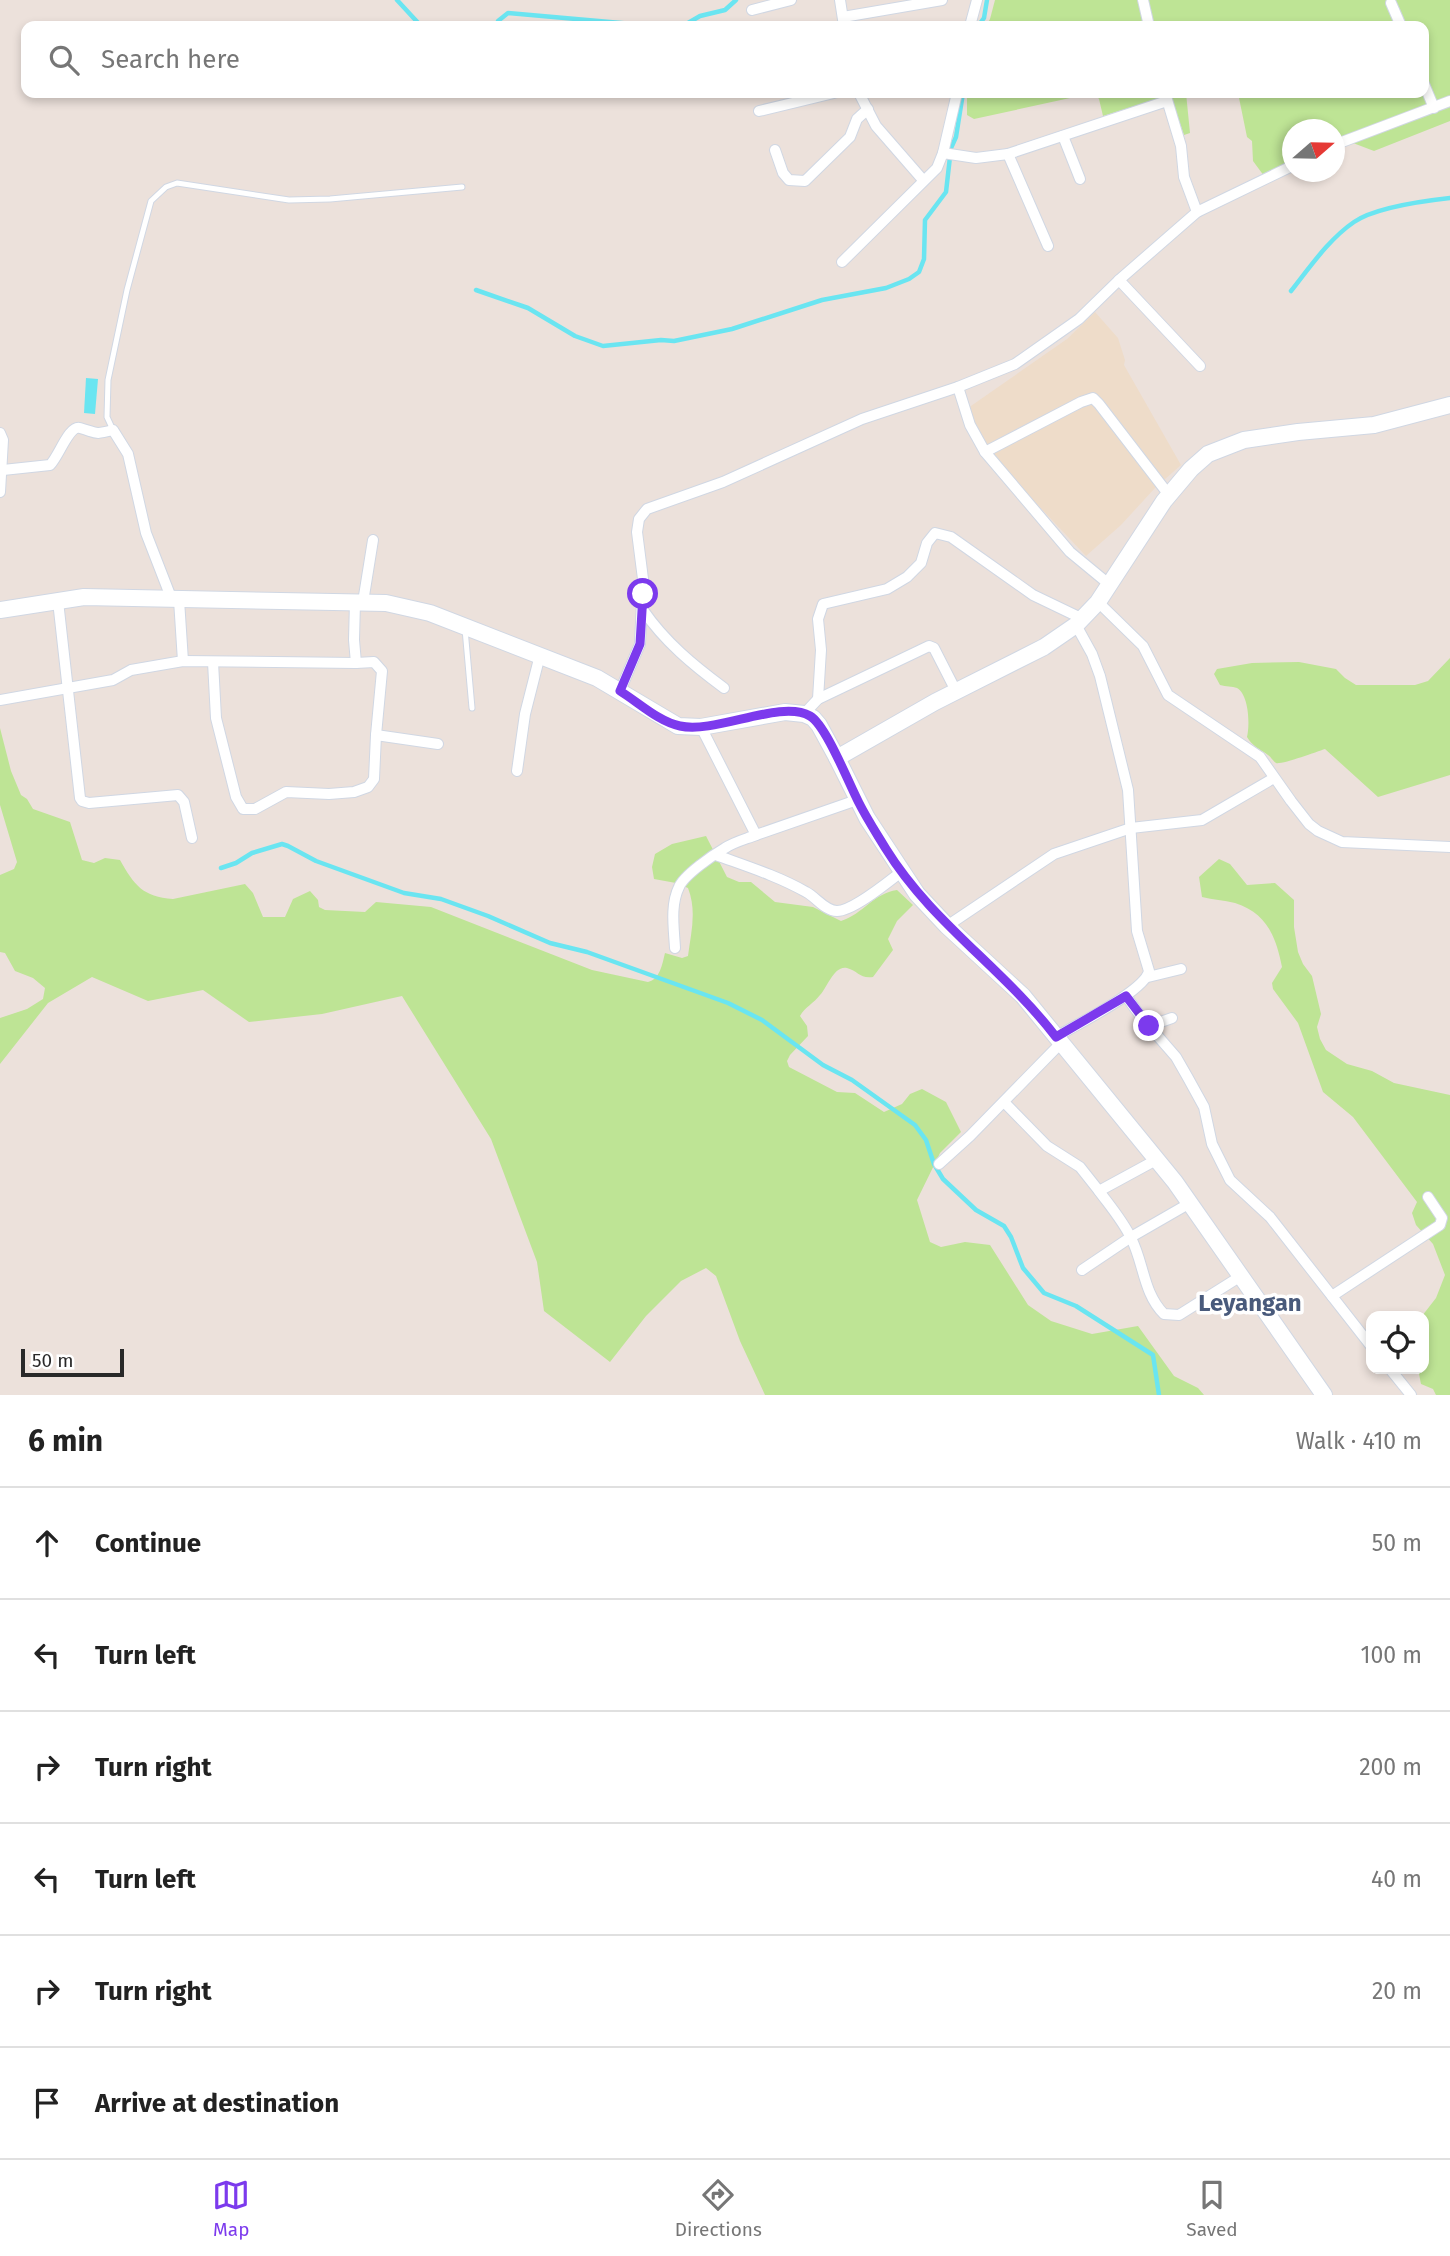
<!DOCTYPE html>
<html lang="en">
<head>
<meta charset="utf-8">
<style>
	body { margin:0; font-family:"Fira Sans",sans-serif; background:#f6f6f6; color:#222 }
	.controls { position:absolute; right:21px; bottom:21px; display:grid; overflow:hidden; border-radius:14px; box-shadow:0 4px 10px #0003 }
	.controls button { width:63px; height:63px; display:grid; place-items:center; padding:0; border:0; border-bottom:2px solid #e0e0e0; background:#fff; color:#222; font:35px sans-serif }
	.compass { position:absolute; left:1282px; top:119px; width:63px; height:63px; border-radius:50%; background:#fff; box-shadow:0 4px 10px #0003; rotate:70deg }
	.scale { position:absolute; left:21px; bottom:18px; width:103px; box-sizing:border-box; padding-left:7px; border:4px solid #292929; border-top:0; font-size:19px; line-height:24px; white-space:nowrap; color:#292929; -webkit-text-stroke:5px #fff; paint-order:stroke }
	.stop { position:absolute; width:21px; height:21px; margin:-16px; border:5px solid #7c3aed; border-radius:50%; background:#fff }
	.stop.end { background:#7c3aed; border-color:#fff; box-shadow:0 2px 7px #0008 }
	.list { margin:0; padding:0; list-style:none }
	h2 { display:flex; justify-content:space-between; align-items:center; height:91px; margin:0; padding:0 28px; font-size:30px }
	h2 small { font-size:23px; font-weight:400; color:#767676 }
	.list li { display:grid; grid-template-columns:46px 1fr auto; gap:21px; align-items:center; box-sizing:border-box; height:112px; padding:0 28px; border-top:2px solid #e0e0e0 }
	.list b { display:block; font-size:26px; white-space:nowrap }
	.list em { font-size:23px; font-style:normal; color:#767676 }
	.icon { flex:none; width:38px; height:38px; fill:none; stroke:currentColor; stroke-width:2; stroke-linecap:round; stroke-linejoin:round }
	.map { position:relative; flex:none; width:1450px; height:1395px; overflow:hidden }
	.search { position:absolute; background:#fff; box-shadow:0 4px 10px #0003; left:21px; right:21px; top:21px; height:77px; display:flex; align-items:center; gap:18px; box-sizing:border-box; padding:0 24px; border-radius:14px; color:#767676; font-size:26px }
	.sheet { height:763px; background:#fff }
	nav { display:flex; justify-content:space-around; align-items:center; box-sizing:border-box; height:98px; border-top:2px solid #e0e0e0; background:#fff; font-size:19px; color:#767676 }
	nav a { display:grid; justify-items:center; gap:4px }
	nav .on { color:#7c3aed }
	.map>svg:first-child { display:block }
</style>
</head>
<body>
<div class="map">
<svg width="1450" height="1395" viewBox="0 0 1450 1395">
	<rect width="100%" height="100%" fill="#ece1db"/>
	<!-- education -->
	<polygon fill="#eedcc9" points="1095,312 1118,338 1125,360 1124,365 1181,465 1155,488 1121,525 1086,556 1017,483 973,427 968,408 1067,339"/>
	<!-- green -->
	<g fill="#bee495">
		<polygon points="995,0 1450,0 1450,121 1374,151 1353,143 1335,151 1334,130 1292,130 1292,170 1267,180 1253,161 1252,141 1247,137 1238,93 1424,93 1424,26 986,26 990,19"/>
		<polygon points="967,93 1093,93 974,119 967,115"/>
		<polygon points="1094,93 1186,93 1190,133 1184,135 1177,115 1161,98 1103,116 1099,99"/>
		<path d="M1450,658v117l-72,22 -53,-48c-9,3 -44,16 -49,14 -3,-2 -5,-6 -8,-8 -8,-6 -16,-9 -21,-18 3,-12 2,-42 -10,-49 -5,-2 -11,-1 -17,-3l-6,-11 3,-5 35,-6 47,-1 37,7 9,9 11,7h59l13,-4z"/>
		<path d="M0,728l11,43 10,24 6,4 6,10 37,13 12,38 12,3 11,-5 15,2c14,25 23,37 53,39l72,-15 8,9 10,24h22l8,-18 17,-8 8,9 1,7 6,3 40,2 11,-10 55,5 161,63 56,12c12,-3 14,-17 17,-29l17,5 6,-2c3,-23 9,-45 0,-68l-12,-5 -22,-4 -2,-12 3,-13 17,-10 34,-8 21,41 12,5h12l24,20 38,5 28,14c22,-7 33,-28 56,-31l16,15 -16,16 -9,18 5,11 -20,27c-13,2 -15,-6 -26,-9 -13,-3 -20,20 -27,27 -6,8 -15,12 -20,21l7,10 1,10 -18,19 -3,6 2,6 48,25 18,1 29,19 18,-8 8,-10 12,-5 24,13 15,30 -21,21 -23,47 13,42 11,5 24,-5 25,3 38,60 23,16 41,13 46,-8 36,50 24,12 6,7h-439l-25,-54 -24,-65 -10,-8 -25,13 -35,35 -36,46 -66,-51 -7,-49 -46,-123 -89,-143 -80,18 -73,8 -46,-32 -55,11 -56,-24 -44,26 -48,61v-46l27,-9 16,-10 2,-11 -12,-10 -18,-7 -10,-18 -5,-1v-77l14,-6 3,-7 -17,-57z"/>
		<path d="M1219,859l11,5 17,21 28,-2 19,17v27l4,25 5,12 9,12 9,38 -4,13 3,12 6,11 21,14 25,7 22,12 56,12v300h-14l-3,-6 -12,-5 -3,-15h6l-2,-53 14,-18 9,-23 -12,-31 -17,-19 -4,-12 5,-11 -64,-85 -30,-25 -25,-69 -25,-34 -1,-6 10,-16c-6,-30 -15,-54 -47,-64 -11,-3 -22,-3 -33,-6l-3,-20z"/>
	</g>
	<!-- water -->
	<polygon fill="#6ae5f1" points="86,378 98,379 95,414 84,413"/>
	<g fill="none" stroke-linecap="round" stroke-linejoin="round">
		<!-- stream -->
		<g stroke="#6ae5f1" stroke-width="4.5">
			<polyline points="397,0 421,26"/>
			<polyline points="496,26 498,21 508,13 655,26"/>
			<polyline points="667,26 688,23 700,16 725,10 736,0"/>
			<polyline points="978,26 984,18 987,0"/>
			<polyline points="476,290 528,308 575,336 603,346 661,340 674,341 732,329 822,300 886,288 909,279 919,272 924,259 925,220 946,192 951,148 956,137 963,93"/>
			<path d="M1291,291c19,-24 38,-52 63,-69 22,-15 69,-21 96,-24"/>
			<polyline points="221,868 236,863 252,853 282,844 288,846 316,861 404,893 441,899 488,916 550,943 587,952 728,1003 762,1020 823,1065 852,1080 915,1125 926,1140 934,1164 943,1179 976,1210 1004,1226 1011,1237 1023,1268 1044,1293 1076,1306 1153,1355 1159,1395"/>
		</g>
		<!-- lane casing -->
		<g stroke="#d0d7e3" stroke-width="7">
			<g id="lane">
				<polyline points="113,430 107,417 108,380 127,290 151,201 166,187 177,183 289,200 330,199 462,187"/>
				<polyline points="465,629 472,708"/>
			</g>
		</g>
		<!-- street casing -->
		<g stroke="#d0d7e3" stroke-width="12">
			<g id="street">
				<polyline points="840,0 844,26"/>
				<polyline points="1143,0 1149,26"/>
				<polyline points="1391,3 1401,26"/>
				<polyline points="752,10 791,0"/>
				<polyline points="843,17 942,0"/>
				<polyline points="970,26 977,0"/>
				<polyline points="1424,84 1434,108"/>
				<polyline points="859,93 876,126 923,180"/>
				<polyline points="1165,93 1181,146 1184,177 1197,212"/>
				<polyline points="759,111 834,93"/>
				<polyline points="1063,136 1080,179"/>
				<polyline points="1334,145 1450,101"/>
				<polyline points="775,150 783,173 789,180 805,181 850,137 857,119 868,109"/>
				<polyline points="943,153 957,93"/>
				<polyline points="1008,154 1167,101"/>
				<polyline points="842,262 937,168 943,153 976,158 1008,154 1048,246"/>
				<polyline points="1119,280 1197,212 1292,166"/>
				<polyline points="958,387 970,425 985,452 1070,552 1110,585"/>
				<polyline points="0,433 3,440 0,492"/>
				<polyline points="985,452 1081,402 1093,398 1099,404 1169,495"/>
				<path d="M3,470l47,-5c9,-9 19,-40 30,-37 18,5 13,7 33,2l15,24 18,79 26,67"/>
				<polyline points="179,600 183,661"/>
				<polyline points="58,601 80,798 82,801 89,803 178,795 184,802 192,838"/>
				<polyline points="355,602 354,640 356,663 374,662 382,671 376,735 438,744"/>
				<polyline points="363,602 373,540"/>
				<polyline points="1098,602 1143,646 1168,695 1260,757 1291,801 1309,824 1318,831 1342,842 1450,847"/>
				<path d="M643,610c22,32 50,55 81,78"/>
				<polyline points="213,662 216,718 236,797 243,809 255,809 286,792 329,794 354,792 368,787 374,779 376,735"/>
				<polyline points="620,691 640,644 643,579 637,532 639,519 647,509 723,482 862,419 958,387 1015,364 1079,319 1119,280 1200,366"/>
				<polyline points="818,699 821,650 818,619 823,604 887,589 907,577 921,563 927,543 935,533 951,537 1033,595 1083,619"/>
				<polyline points="0,700 113,680 131,670 183,661 356,663"/>
				<polyline points="804,714 818,699 929,646 934,648 956,691"/>
				<polyline points="701,727 756,835 857,800"/>
				<polyline points="517,771 525,714 540,655"/>
				<path d="M716,855c30,11 62,21 90,37 10,5 19,19 31,19 16,0 51,-29 64,-39"/>
				<polyline points="947,926 1054,854 1131,828 1202,820 1274,778"/>
				<path d="M675,948c-1,-19 -5,-43 4,-61 5,-12 34,-32 46,-39 9,-6 21,-9 31,-13"/>
				<polyline points="1148,977 1181,969"/>
				<polyline points="1126,996 1142,1018 1176,1057 1188,1078 1204,1107 1212,1144 1230,1180 1270,1217 1371,1346"/>
				<polyline points="1149,1026 1172,1018"/>
				<path d="M1056,1037c19,-12 89,-46 93,-66l-12,-40 -9,-141 -28,-114 -8,-22 -16,-29"/>
				<polyline points="1004,1102 1047,1146 1080,1167 1099,1191 1156,1160"/>
				<polyline points="939,1164 970,1136 1061,1043"/>
				<path d="M1099,1191c11,15 24,30 32,47 13,25 12,55 33,76l15,1 62,-39"/>
				<polyline points="1082,1270 1131,1237 1190,1203"/>
				<polyline points="1332,1296 1440,1225 1442,1218 1428,1197"/>
				<polyline points="1390,1369 1411,1395"/>
			</g>
		</g>
		<!-- secondary casing -->
		<g stroke="#d0d7e3" stroke-width="18">
			<g id="secondary">
				<polyline points="0,610 84,597 386,603 430,613 597,678 678,726 701,727 785,712 804,714 813,718 819,725 837,758 935,702 1044,647 1076,625 1098,602 1164,501 1191,469 1208,454 1244,440 1298,432 1374,425 1450,405"/>
				<polyline points="837,758 867,818 917,894 947,926 1023,996 1175,1182 1324,1395"/>
			</g>
		</g>
		<!-- lane -->
		<use href="#lane" stroke="#fff" stroke-width="5"/>
		<!-- street -->
		<use href="#street" stroke="#fff" stroke-width="10"/>
		<!-- secondary -->
		<use href="#secondary" stroke="#fff" stroke-width="16"/>
	</g>
	<g fill="none" stroke-linecap="round" stroke-linejoin="round">
		<!-- route -->
		<path stroke="#7c3aed" stroke-width="9" d="M643,594l-3,50 -20,47c18,11 39,31 60,35 36,8 101,-27 130,-10 16,9 39,68 49,87 8,16 18,31 27,46 45,73 118,120 170,188l70,-41 23,30"/>
	</g>
	<g text-anchor="middle" dominant-baseline="central" stroke-width="7" stroke-linejoin="round" paint-order="stroke">
		<!-- quarter labels -->
		<g font-size="24" font-weight="bold" fill="#495a7b" stroke="#fff">
			<text x="1250" y="1303">Leyangan</text>
		</g>
	</g>
</svg>
<div class="controls">
<button><svg class="icon" aria-label="locate" viewBox="0 0 24 24"><circle cx="12" cy="12" r="6"/><path d="M12 2v4M12 18v4M2 12h4M18 12h4"/></svg></button>
</div>
<svg class="compass" viewBox="-18 -18 36 36"><path d="M0-13l5 13h-10z" fill="#e53935"/><path d="M0 13l5-13h-10z" fill="#767676"/></svg>
<div class="scale">50 m</div>
<div class="stop" style="left:643px;top:594px"></div>
<div class="stop end" style="left:1149px;top:1026px"></div>
<div class="search"><svg class="icon" aria-label="search" viewBox="0 0 24 24"><circle cx="10" cy="10" r="6"/><path d="M15 15l6 6"/></svg>Search here</div>
</div>
<section class="sheet">
<h2>6 min<small>Walk · 410 m</small></h2>
<ul class="list">
<li><svg class="icon" aria-label="ahead" viewBox="0 0 24 24"><path d="M12 20V5M6 11l6-6 6 6"/></svg><div><b>Continue</b></div><em>50 m</em></li>
<li><svg class="icon" aria-label="left" viewBox="0 0 24 24"><path d="M17 20v-9H6M10 6l-5 5 5 5"/></svg><div><b>Turn left</b></div><em>100 m</em></li>
<li><svg class="icon" aria-label="right" viewBox="0 0 24 24"><path d="M7 20v-9h11M14 6l5 5-5 5"/></svg><div><b>Turn right</b></div><em>200 m</em></li>
<li><svg class="icon" aria-label="left" viewBox="0 0 24 24"><path d="M17 20v-9H6M10 6l-5 5 5 5"/></svg><div><b>Turn left</b></div><em>40 m</em></li>
<li><svg class="icon" aria-label="right" viewBox="0 0 24 24"><path d="M7 20v-9h11M14 6l5 5-5 5"/></svg><div><b>Turn right</b></div><em>20 m</em></li>
<li><svg class="icon" aria-label="arrive" viewBox="0 0 24 24"><path d="M6 21V4h12l-3 4 3 4H6"/></svg><div><b>Arrive at destination</b></div></li>
</ul>
</section>
<nav>
<a class="on"><svg class="icon" aria-label="map" viewBox="0 0 24 24"><path d="M3 6l6-2 6 2 6-2v14l-6 2-6-2-6 2zM9 4v14M15 6v14"/></svg>Map</a>
<a><svg class="icon" aria-label="directions" viewBox="0 0 24 24"><path d="M12 3l9 9-9 9-9-9zM9 14v-3h6M13 9l2 2-2 2"/></svg>Directions</a>
<a><svg class="icon" aria-label="saved" viewBox="0 0 24 24"><path d="M7 4h10v16l-5-4-5 4z"/></svg>Saved</a>
</nav>
</body>
</html>
